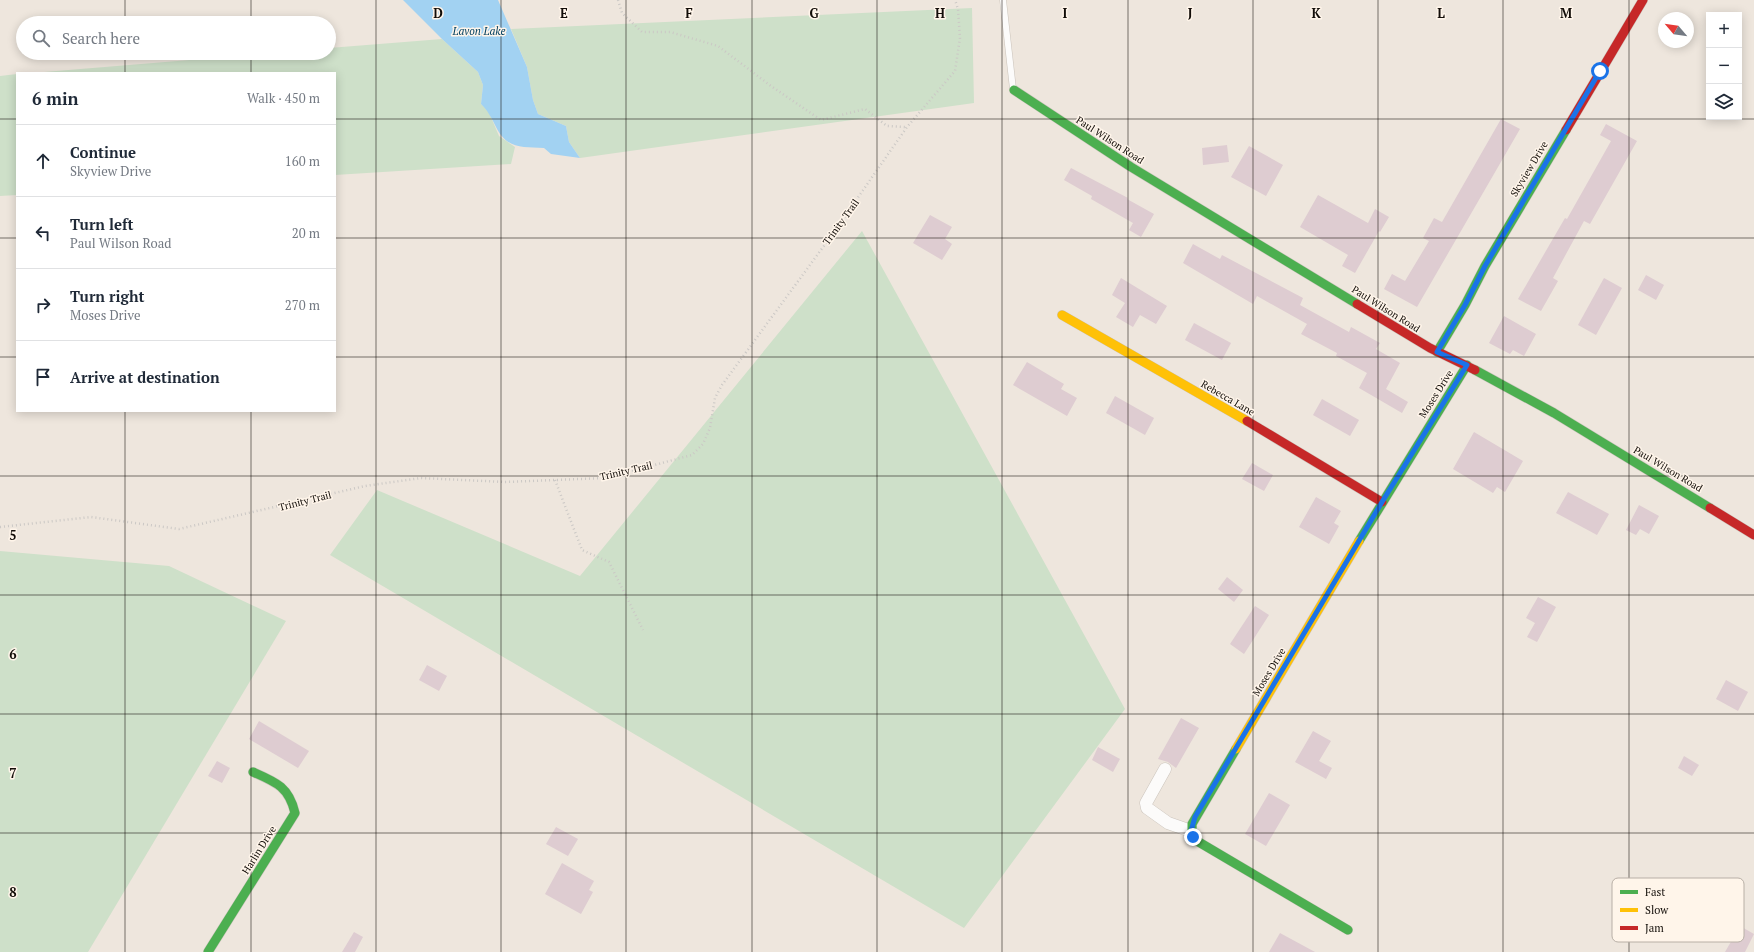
<!DOCTYPE html>
<html lang="en">
<head>
<meta charset="utf-8">
<style>
	body { margin:0; font-family:"PT Serif",serif; background:#f2f2f3; color:#1f2937 }
	.controls { position:absolute; right:12px; top:12px; display:grid; overflow:hidden; border-radius:0px; box-shadow:0 2px 10px #0003 }
	.controls button { width:36px; height:36px; display:grid; place-items:center; padding:0; border:0; border-bottom:1px solid #e0e1e3; background:#fff; color:#1f2937; font:20px sans-serif }
	.compass { position:absolute; left:1658px; top:12px; width:36px; height:36px; border-radius:50%; background:#fff; box-shadow:0 2px 10px #0003; rotate:299deg }
	.stop { position:absolute; width:12px; height:12px; margin:-9px; border:3px solid #1a73e8; border-radius:50%; background:#fff }
	.stop.end { background:#1a73e8; border-color:#fff; box-shadow:0 1px 4px #0008 }
	.list { margin:0; padding:0; list-style:none }
	h2 { display:flex; justify-content:space-between; align-items:center; height:52px; margin:0; padding:0 16px; font-size:17px }
	h2 small { font-size:13px; font-weight:400; color:#747a83 }
	.list li { display:grid; grid-template-columns:26px 1fr auto; gap:12px; align-items:center; box-sizing:border-box; height:72px; padding:0 16px; border-top:1px solid #e0e1e3 }
	.list b { display:block; font-size:15px; white-space:nowrap }
	.list p { margin:0; font-size:13px; white-space:nowrap; color:#747a83 }
	.list em { font-size:13px; font-style:normal; color:#747a83 }
	.icon { flex:none; width:22px; height:22px; fill:none; stroke:currentColor; stroke-width:2; stroke-linecap:round; stroke-linejoin:round }
	.map { position:relative; flex:none; width:1754px; height:952px; overflow:hidden }
	.search { position:absolute; background:#fff; box-shadow:0 2px 10px #0003; left:16px; top:16px; width:320px; height:44px; display:flex; align-items:center; gap:10px; box-sizing:border-box; padding:0 14px; border-radius:22px; color:#747a83; font-size:15px }
	.panel { position:absolute; background:#fff; box-shadow:0 2px 10px #0003; left:16px; top:72px; width:320px; height:340px; border-radius:0px }
	.map>svg:first-child { display:block }
</style>
</head>
<body>
<div class="map">
<svg width="1754" height="952" viewBox="0 0 1754 952">
	<rect width="100%" height="100%" fill="#eee6dd"/>
	<!-- green -->
	<g fill="#cee0c9">
		<polygon points="972,8 974,103 580,158 569,142 566,126 538,114 533,100 527,67 511,29"/>
		<polygon points="442,39 478,72 483,85 481,104 488,110 499,136 515,147 511,164 335,175 335,73 32,73 273,53 329,53 329,48"/>
		<polygon points="17,74 17,195 0,196 0,76"/>
		<polygon points="862,231 1125,709 964,928 330,555 377,490 580,576"/>
		<polygon points="0,551 169,566 286,621 88,952 0,952"/>
	</g>
	<!-- water -->
	<path fill="#a2d2f2" d="M403,0h95l29,67 6,33 5,14 28,12 3,16 11,16 -29,-4 -7,-6c-23,-1 -38,1 -49,-23 -4,-8 -7,-14 -14,-21l2,-19 -5,-13 -36,-33z"/>
	<!-- building -->
	<g fill="#deccd1">
		<polygon points="1501,119 1520,129 1417,307 1384,289 1392,274 1405,281 1429,241 1423,238 1434,218 1442,222"/>
		<polygon points="1606,124 1637,141 1590,224 1584,221 1553,278 1558,281 1541,311 1518,299 1565,218 1567,219 1611,141 1600,135"/>
		<polygon points="1227,145 1229,162 1203,165 1202,148"/>
		<polygon points="1249,146 1283,165 1266,196 1231,177"/>
		<polygon points="1071,168 1128,198 1127,199 1154,214 1141,237 1129,230 1133,223 1091,199 1092,196 1064,180"/>
		<polygon points="1318,195 1368,223 1375,209 1389,217 1380,232 1379,231 1355,273 1342,266 1348,255 1300,227"/>
		<polygon points="930,215 952,227 945,239 952,244 942,260 913,243"/>
		<polygon points="1193,244 1220,259 1222,255 1303,298 1300,305 1349,332 1351,327 1380,343 1376,349 1400,363 1386,389 1408,402 1402,413 1359,388 1367,373 1336,356 1337,353 1301,334 1307,324 1257,296 1253,304 1183,263"/>
		<polygon points="1646,275 1664,285 1656,300 1638,290"/>
		<polygon points="1121,278 1167,306 1156,324 1140,315 1133,327 1116,317 1125,303 1112,295"/>
		<polygon points="1604,278 1622,288 1596,335 1578,325"/>
		<polygon points="1504,316 1536,334 1524,356 1513,350 1510,354 1489,343"/>
		<polygon points="1194,323 1231,343 1222,360 1185,340"/>
		<polygon points="1027,362 1064,384 1061,389 1077,398 1067,416 1013,385"/>
		<polygon points="1115,396 1154,418 1145,435 1106,413"/>
		<polygon points="1322,399 1359,420 1350,436 1313,415"/>
		<polygon points="1474,432 1523,461 1505,492 1497,487 1493,493 1453,469"/>
		<polygon points="1252,463 1273,475 1264,491 1242,479"/>
		<polygon points="1568,492 1609,514 1597,535 1556,513"/>
		<polygon points="1316,497 1341,511 1334,523 1339,526 1329,544 1299,527"/>
		<polygon points="1639,505 1659,516 1649,534 1640,529 1636,535 1626,530"/>
		<polygon points="1227,577 1243,590 1234,602 1218,589"/>
		<polygon points="1538,597 1556,607 1537,642 1527,637 1535,623 1526,618"/>
		<polygon points="1255,606 1269,615 1244,654 1230,644"/>
		<polygon points="427,665 447,676 439,691 419,680"/>
		<polygon points="1726,680 1748,692 1738,711 1716,699"/>
		<polygon points="1181,718 1199,728 1176,768 1168,762 1158,759"/>
		<polygon points="259,721 309,751 298,768 249,739"/>
		<polygon points="1313,731 1331,741 1319,761 1332,768 1326,779 1295,762"/>
		<polygon points="1098,747 1120,759 1113,772 1092,760"/>
		<polygon points="1684,756 1699,765 1692,776 1678,768"/>
		<polygon points="217,761 230,768 222,783 208,776"/>
		<polygon points="1269,793 1290,805 1266,846 1245,834"/>
		<polygon points="556,827 578,839 568,856 546,844"/>
		<polygon points="562,863 594,881 589,890 593,892 581,914 545,894"/>
		<polygon points="1740,926 1754,934 1745,952 1725,952"/>
		<polygon points="354,932 363,937 355,952 342,952"/>
		<polygon points="1280,933 1315,952 1269,952"/>
	</g>
	<g fill="none" stroke-linecap="round" stroke-linejoin="round">
		<!-- lane casing -->
		<g stroke="#cbc4bc" stroke-width="7">
			<polyline id="lane" points="1003,0 1013,89"/>
		</g>
		<!-- street casing -->
		<g stroke="#cbc4bc" stroke-width="13">
			<polyline id="street" points="1165,769 1146,803 1147,808 1168,823 1191,831"/>
		</g>
		<!-- fast casing -->
		<g stroke="#cbc4bc" stroke-width="10">
			<g id="fast">
				<polyline points="1014,90 1131,167 1357,304"/>
				<polyline points="1437,352 1465,305 1485,266 1566,130"/>
				<polyline points="1475,370 1554,413 1710,508"/>
				<polyline points="1359,541 1467,365"/>
				<polyline points="1236,749 1192,824 1192,833 1197,841 1348,930"/>
				<path d="M208,952l87,-139c-6,-26 -19,-31 -42,-41"/>
			</g>
		</g>
		<!-- slow casing -->
		<g stroke="#cbc4bc" stroke-width="10">
			<g id="slow">
				<polyline points="1062,315 1247,421"/>
				<polyline points="1236,749 1359,541"/>
			</g>
		</g>
		<!-- jam casing -->
		<g stroke="#cbc4bc" stroke-width="10">
			<g id="jam">
				<polyline points="1566,130 1643,0"/>
				<polyline points="1357,304 1430,348 1475,370"/>
				<polyline points="1247,421 1382,502"/>
				<polyline points="1710,508 1754,535"/>
			</g>
		</g>
		<!-- path -->
		<g stroke="#cbc8c5" stroke-width="2.5" stroke-dasharray="1 3" stroke-linecap="butt">
			<polyline points="618,0 622,13 642,32 670,32 718,46 771,86 821,120 865,109 887,126 906,127"/>
			<polyline points="555,480 582,550 609,562 643,630"/>
			<polyline points="0,527 91,517 179,529 365,486 421,478 505,482 605,478 692,455 703,444 710,428 715,398 722,385 829,239 907,127 955,71 960,38 958,9 955,0"/>
		</g>
		<!-- lane -->
		<use href="#lane" stroke="#fcfbfa" stroke-width="6"/>
		<!-- street -->
		<use href="#street" stroke="#fcfbfa" stroke-width="12"/>
		<!-- fast -->
		<use href="#fast" stroke="#4caf50" stroke-width="9"/>
		<!-- slow -->
		<use href="#slow" stroke="#ffc107" stroke-width="9"/>
		<!-- jam -->
		<use href="#jam" stroke="#c62828" stroke-width="9"/>
	</g>
	<g fill="none" stroke-linecap="round" stroke-linejoin="round">
		<!-- route -->
		<polyline stroke="#1a73e8" stroke-width="5" points="1193,837 1191,831 1195,817 1382,502 1467,365 1437,352 1465,305 1485,266 1600,71"/>
	</g>
	<!-- grid -->
	<path fill="none" stroke="#120d08" stroke-width="1" stroke-opacity="0.55" d="M125,0v23M251,0v23M376,0v952M501,0v952M626,0v952M752,0v952M877,0v952M1002,0v952M1128,0v952M1253,0v952M1378,0v952M1503,0v952M1629,0v952M125,53v20M251,53v20M0,119h17M335,119h1419M0,238h17M335,238h1419M0,357h17M335,357h1419M125,411v541M251,411v541M0,476h1754M0,595h1754M0,714h1754M0,833h1754"/>
	<g text-anchor="middle" dominant-baseline="central" stroke-width="3" stroke-linejoin="round" paint-order="stroke">
		<!-- street labels -->
		<g font-size="10" fill="#120d08" stroke="#fff5ea">
			<text transform="translate(1110 140) rotate(33)">Paul Wilson Road</text>
			<text transform="translate(1529 169) rotate(-59)">Skyview Drive</text>
			<text transform="translate(841 222) rotate(-54)">Trinity Trail</text>
			<text transform="translate(1386 309) rotate(32)">Paul Wilson Road</text>
			<text transform="translate(1436 394) rotate(-58)">Moses Drive</text>
			<text transform="translate(1228 398) rotate(30)">Rebecca Lane</text>
			<text transform="translate(1668 469) rotate(31)">Paul Wilson Road</text>
			<text transform="translate(626 471) rotate(-13)">Trinity Trail</text>
			<text transform="translate(305 501) rotate(-14)">Trinity Trail</text>
			<text transform="translate(1269 672) rotate(-59)">Moses Drive</text>
			<text transform="translate(259 850) rotate(-58)">Harlin Drive</text>
		</g>
		<!-- water labels -->
		<g font-size="11" font-style="italic" fill="#044161" stroke="#fff5ea">
			<text x="479" y="31">Lavon Lake</text>
		</g>
	</g>
	<!-- legend -->
	<rect x="1612" y="878" width="132" height="64" rx="6" fill="#fff5ea" stroke="#b8afa6" stroke-width="1"/>
	<rect x="1620" y="890" width="18" height="4" fill="#4caf50"/>
	<rect x="1620" y="908" width="18" height="4" fill="#ffc107"/>
	<rect x="1620" y="926" width="18" height="4" fill="#c62828"/>
	<g font-size="11" fill="#120d08">
		<text x="1645" y="896">Fast</text>
		<text x="1645" y="914">Slow</text>
		<text x="1645" y="932">Jam</text>
	</g>
	<g font-size="13" text-anchor="middle" font-weight="bold" fill="#120d08" stroke="#fff5ea" stroke-width="3" stroke-linejoin="round" paint-order="stroke">
		<text x="438" y="18">D</text>
		<text x="564" y="18">E</text>
		<text x="689" y="18">F</text>
		<text x="814" y="18">G</text>
		<text x="940" y="18">H</text>
		<text x="1065" y="18">I</text>
		<text x="1190" y="18">J</text>
		<text x="1316" y="18">K</text>
		<text x="1441" y="18">L</text>
		<text x="1566" y="18">M</text>
		<text x="13" y="540">5</text>
		<text x="13" y="659">6</text>
		<text x="13" y="778">7</text>
		<text x="13" y="897">8</text>
	</g>
</svg>
<div class="controls">
<button>+</button>
<button>−</button>
<button><svg class="icon" aria-label="layers" viewBox="0 0 24 24"><path d="M12 4l9 5-9 5-9-5zM3 14l9 5 9-5"/></svg></button>
</div>
<svg class="compass" viewBox="-18 -18 36 36"><path d="M0-13l5 13h-10z" fill="#e53935"/><path d="M0 13l5-13h-10z" fill="#747a83"/></svg>
<div class="stop" style="left:1600px;top:71px"></div>
<div class="stop end" style="left:1193px;top:837px"></div>
<div class="search"><svg class="icon" aria-label="search" viewBox="0 0 24 24"><circle cx="10" cy="10" r="6"/><path d="M15 15l6 6"/></svg>Search here</div>
<section class="panel">
<h2>6 min<small>Walk · 450 m</small></h2>
<ul class="list">
<li><svg class="icon" aria-label="ahead" viewBox="0 0 24 24"><path d="M12 20V5M6 11l6-6 6 6"/></svg><div><b>Continue</b><p>Skyview Drive</p></div><em>160 m</em></li>
<li><svg class="icon" aria-label="left" viewBox="0 0 24 24"><path d="M17 20v-9H6M10 6l-5 5 5 5"/></svg><div><b>Turn left</b><p>Paul Wilson Road</p></div><em>20 m</em></li>
<li><svg class="icon" aria-label="right" viewBox="0 0 24 24"><path d="M7 20v-9h11M14 6l5 5-5 5"/></svg><div><b>Turn right</b><p>Moses Drive</p></div><em>270 m</em></li>
<li><svg class="icon" aria-label="arrive" viewBox="0 0 24 24"><path d="M6 21V4h12l-3 4 3 4H6"/></svg><div><b>Arrive at destination</b></div></li>
</ul>
</section>
</div>
</body>
</html>
